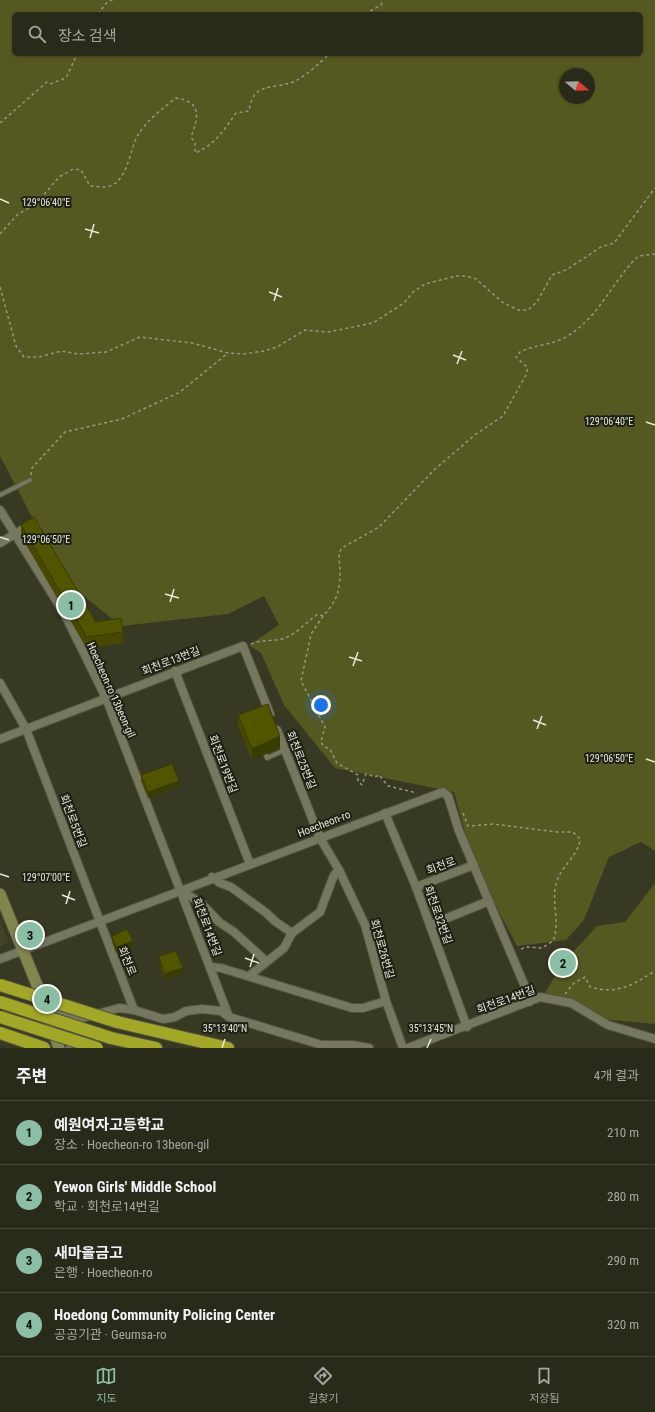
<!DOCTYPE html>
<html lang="ko">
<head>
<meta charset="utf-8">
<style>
	body { margin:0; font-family:"Roboto Condensed","Noto Sans KR",sans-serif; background:#353727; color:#f1f3f6 }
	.compass { position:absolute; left:559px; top:68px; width:36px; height:36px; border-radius:50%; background:#292b1a; box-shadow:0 1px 3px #0004; rotate:109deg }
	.you { position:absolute; left:321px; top:705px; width:14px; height:14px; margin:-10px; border:3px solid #fff; border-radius:50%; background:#1a73e8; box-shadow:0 0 0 6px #1a73e833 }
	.badge { display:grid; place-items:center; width:26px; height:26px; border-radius:50%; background:#8abfa5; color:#111; font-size:13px; font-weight:700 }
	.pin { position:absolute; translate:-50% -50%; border:2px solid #fff; box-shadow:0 1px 4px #0006 }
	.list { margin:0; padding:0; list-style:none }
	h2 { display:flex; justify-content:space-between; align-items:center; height:52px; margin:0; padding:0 16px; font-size:17px }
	h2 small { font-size:13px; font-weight:400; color:#a5a7a2 }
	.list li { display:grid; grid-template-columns:26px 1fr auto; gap:12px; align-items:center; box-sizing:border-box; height:64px; padding:0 16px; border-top:1px solid #454739 }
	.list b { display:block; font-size:15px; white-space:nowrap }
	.list p { margin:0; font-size:13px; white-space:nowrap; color:#a5a7a2 }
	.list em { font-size:13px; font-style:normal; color:#a5a7a2 }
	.icon { flex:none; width:22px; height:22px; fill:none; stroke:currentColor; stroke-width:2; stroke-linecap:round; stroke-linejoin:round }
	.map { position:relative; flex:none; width:655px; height:1048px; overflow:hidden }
	.search { position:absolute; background:#292b1a; box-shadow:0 1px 3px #0004; left:12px; right:12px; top:12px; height:44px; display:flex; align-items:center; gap:10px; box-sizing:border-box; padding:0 14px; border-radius:6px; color:#a5a7a2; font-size:15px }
	.sheet { height:308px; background:#292b1a }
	nav { display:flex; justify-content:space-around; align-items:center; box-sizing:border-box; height:56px; border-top:1px solid #454739; background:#292b1a; font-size:11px; color:#a5a7a2 }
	nav a { display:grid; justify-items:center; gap:2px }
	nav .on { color:#8abfa5 }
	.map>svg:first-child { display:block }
</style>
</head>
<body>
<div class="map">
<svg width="655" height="1048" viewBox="0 0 655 1048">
	<rect width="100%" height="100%" fill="#373922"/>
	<!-- built -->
	<polygon fill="#404224" points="0,920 9,943 0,947"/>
	<!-- green -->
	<g fill="#555821" fill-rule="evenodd">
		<path d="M0,0h655v851l-14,-9 -32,15 -25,63 -18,20 -49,6 -43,-81 -20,-73 -119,-24 -51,-63 -23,-52 -12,-8 30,-20 -15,-29 -36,18 -107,12 -55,-44 -66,-126zM14,14h627v40h-627zM565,74h24v24h-24z"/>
		<polygon points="655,883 655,1024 611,1020 543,996 563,963 597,926 625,922"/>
	</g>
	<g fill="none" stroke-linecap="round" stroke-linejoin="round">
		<!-- lane casing -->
		<g stroke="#535440" stroke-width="6">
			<g id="lane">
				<polyline points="0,495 30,480"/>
				<polyline points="264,750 267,758 285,750"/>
			</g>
		</g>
		<!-- street casing -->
		<g stroke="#535440" stroke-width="10">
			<g id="street">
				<polyline points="0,510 64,613 106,698 229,1017"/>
				<polyline points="0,543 30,525"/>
				<polyline points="175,671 250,864"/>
				<polyline points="0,683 26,729 134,1010"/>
				<polyline points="277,730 320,838 339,870 365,925 386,1001 403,1048"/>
				<polyline points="0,739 243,646 270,714"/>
				<polyline points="385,813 416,887 467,1027"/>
				<polyline points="212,877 220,883 231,887 265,912 276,922 292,933"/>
				<polyline points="416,887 474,865"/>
				<polyline points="183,895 190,896 202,904 219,922 234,932 266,961"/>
				<polyline points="430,925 489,901"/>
				<polyline points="0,959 443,792 448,796 459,831 529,996 529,1002"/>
				<polyline points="210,967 221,968 352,1008 363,1008 386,1001"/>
				<polyline points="249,976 284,948 292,933 320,912 334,875 339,870"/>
				<polyline points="45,1010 79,1019 119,1008 134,1010 163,1019 175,1017 186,1011 202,1009 221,1011 229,1017 322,1045 352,1045 369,1048"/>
				<polyline points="70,1048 77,1023"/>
				<polyline points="408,1048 540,997 571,1003 608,1025 655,1039"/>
			</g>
		</g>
		<!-- secondary casing -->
		<g stroke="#535440" stroke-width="13">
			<polyline id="secondary" points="0,894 37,985 59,1048"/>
		</g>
		<!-- highway casing -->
		<g stroke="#535440" stroke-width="14">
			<g id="highway">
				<polyline points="117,1022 228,1048"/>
				<polyline points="0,1033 44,1048"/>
				<polyline points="111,1038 156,1048"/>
			</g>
		</g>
		<!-- path -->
		<g stroke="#959785" stroke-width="1.5" stroke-dasharray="3 3" stroke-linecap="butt">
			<polyline points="98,14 108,1 113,0"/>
			<polyline points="365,14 381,5 383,0"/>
			<polyline points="0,123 47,82 50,84 63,79 67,76 77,54"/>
			<path d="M0,234l18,-20 17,-9 24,-28 14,-8 8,1 9,16c5,0 10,1 15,1 23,-2 24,-37 33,-52 8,-14 25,-27 38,-37 27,4 22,20 15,39l4,6v10c20,-8 29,-23 41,-40l13,-2c4,-30 23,-21 44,-29 11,-4 28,-20 36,-28"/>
			<polyline points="0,287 16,346 24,357 39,357 61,351 78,354 106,352 140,337 192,343 228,353 243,354 264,351 277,347 305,330 328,332 373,323 404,303 413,292 425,284 456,276 466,276 476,279 502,302 518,310 528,310 537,302 552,275 566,270 601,247 614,243 655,188"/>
			<polyline points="31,475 32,468 65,432 122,419 180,392 228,353"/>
			<polyline points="323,616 311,634 301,681 325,727 321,741 323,746 330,749 337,763 358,775 358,781 362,785 366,774 375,777 379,775 388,786 417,793"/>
			<path d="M251,644c10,-5 23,-2 34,-6 13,-5 21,-16 33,-24l5,2c16,-17 17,-27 17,-49 -1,-7 -2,-14 2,-19l37,-21 56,-58 41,-35 27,-18 24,-43v-6l-11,-10 4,-5c14,-7 30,-7 44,-14 33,-18 46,-52 71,-79l4,-3 16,-2"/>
			<path d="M463,813l5,13 25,-2 64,8h16l7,7c-1,16 -18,26 -23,42 -7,20 4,40 -4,60l-11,7 -16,-1 -7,3"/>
			<path d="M565,994l9,-11 11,-6 5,10c28,8 42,-2 65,-16"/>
		</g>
		<!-- lane -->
		<use href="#lane" stroke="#75785f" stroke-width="4"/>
		<!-- street -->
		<use href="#street" stroke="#75785f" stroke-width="8"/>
		<!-- secondary -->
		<use href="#secondary" stroke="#82864e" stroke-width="11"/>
		<!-- highway -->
		<use href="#highway" stroke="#a2a826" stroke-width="12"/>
		<!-- highway-bridge casing -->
		<g stroke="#535440" stroke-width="14" stroke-linecap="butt">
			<g id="highway-bridge">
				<polyline points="0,985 117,1022"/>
				<polyline points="0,1002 111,1038"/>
				<polyline points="0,1017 97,1048"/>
			</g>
		</g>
		<!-- highway-bridge -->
		<use href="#highway-bridge" stroke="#a2a826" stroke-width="12"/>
	</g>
	<!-- wall -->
	<g fill="#474900">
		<polygon points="21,525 96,622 123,632 123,643 87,649 21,536"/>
		<polygon points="238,715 280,748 252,760 238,726"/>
		<polygon points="141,775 179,786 148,798 141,781"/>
		<polygon points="112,936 133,947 116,953 112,941"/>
		<polygon points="159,956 183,974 164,980 159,962"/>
	</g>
	<!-- shaded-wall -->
	<g fill="#393c00">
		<polygon points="280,736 280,748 252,760 252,749"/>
		<polygon points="179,781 179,786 148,798 148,792"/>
		<polygon points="133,941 133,947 116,953 116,947"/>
		<polygon points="183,968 183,974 164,980 164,974"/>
	</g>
	<!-- building -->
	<g fill="#525500" stroke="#393c00">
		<polygon points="34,517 96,622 121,618 123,632 87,637 21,525"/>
		<polygon points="268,704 280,736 252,749 238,715"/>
		<polygon points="172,764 179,781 148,792 141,775"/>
		<polygon points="127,929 133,941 116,947 112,936"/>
		<polygon points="176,951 183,968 164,974 159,956"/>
	</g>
	<!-- ticks -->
	<path fill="none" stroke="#e6e8da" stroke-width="1.5" d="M0,199l9,4M85,229l14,4M90,238l4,-14M269,292l13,5M274,301l4,-13M453,355l13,5M457,364l5,-13M646,422l9,3M0,537l9,3M165,594l14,4M170,602l4,-13M349,657l13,4M353,666l5,-14M533,720l13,5M537,729l5,-13M646,759l9,3M0,874l9,3M62,895l13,5M66,904l4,-13M245,958l14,5M250,967l4,-13M222,1048l3,-9M427,1048l4,-9"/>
	<g text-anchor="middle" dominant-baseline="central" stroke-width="4" stroke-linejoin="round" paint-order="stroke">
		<!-- street labels -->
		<g font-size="11" fill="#e6e8da" stroke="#1f2015">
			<text transform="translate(171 661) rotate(-21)">회천로13번길</text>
			<text transform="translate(111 690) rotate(66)">Hoecheon-ro 13beon-gil</text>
			<text transform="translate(301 760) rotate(68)">회천로25번길</text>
			<text transform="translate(223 764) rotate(69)">회천로19번길</text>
			<text transform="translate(73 821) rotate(69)">회천로5번길</text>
			<text transform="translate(324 824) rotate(-21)">Hoecheon-ro</text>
			<text transform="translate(441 866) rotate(-20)">회천로</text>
			<text transform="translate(438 915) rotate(70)">회천로32번길</text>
			<text transform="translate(207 927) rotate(69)">회천로14번길</text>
			<text transform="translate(382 949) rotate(74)">회천로26번길</text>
			<text transform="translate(127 961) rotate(68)">회천로</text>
			<text transform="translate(506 1000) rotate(-20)">회천로14번길</text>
		</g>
	</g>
	<g font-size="10" text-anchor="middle" fill="#e6e8da" stroke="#1f2015" stroke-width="4" stroke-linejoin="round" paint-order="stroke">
		<text x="46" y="206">129°06'40"E</text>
		<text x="609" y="425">129°06'40"E</text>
		<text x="46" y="543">129°06'50"E</text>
		<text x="609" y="762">129°06'50"E</text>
		<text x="46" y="881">129°07'00"E</text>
		<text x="225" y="1032">35°13'40"N</text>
		<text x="431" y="1032">35°13'45"N</text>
	</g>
</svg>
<svg class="compass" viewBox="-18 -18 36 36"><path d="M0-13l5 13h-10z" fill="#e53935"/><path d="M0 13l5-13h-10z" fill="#a5a7a2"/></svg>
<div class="you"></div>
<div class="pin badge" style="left:71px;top:605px">1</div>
<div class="pin badge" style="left:563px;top:963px">2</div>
<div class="pin badge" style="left:30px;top:935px">3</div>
<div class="pin badge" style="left:47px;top:999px">4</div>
<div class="search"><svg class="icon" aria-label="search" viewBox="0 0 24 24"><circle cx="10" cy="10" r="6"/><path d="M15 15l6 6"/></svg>장소 검색</div>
</div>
<section class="sheet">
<h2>주변<small>4개 결과</small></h2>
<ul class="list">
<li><span class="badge">1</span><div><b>예원여자고등학교</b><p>장소 · Hoecheon-ro 13beon-gil</p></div><em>210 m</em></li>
<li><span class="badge">2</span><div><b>Yewon Girls' Middle School</b><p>학교 · 회천로14번길</p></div><em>280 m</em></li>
<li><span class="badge">3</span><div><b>새마을금고</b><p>은행 · Hoecheon-ro</p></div><em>290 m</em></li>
<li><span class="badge">4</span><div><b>Hoedong Community Policing Center</b><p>공공기관 · Geumsa-ro</p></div><em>320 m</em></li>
</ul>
</section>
<nav>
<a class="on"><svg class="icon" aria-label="map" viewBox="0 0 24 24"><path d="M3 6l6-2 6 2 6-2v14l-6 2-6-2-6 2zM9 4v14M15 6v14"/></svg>지도</a>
<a><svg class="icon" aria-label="directions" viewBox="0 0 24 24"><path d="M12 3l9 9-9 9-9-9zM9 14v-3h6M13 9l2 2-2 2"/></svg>길찾기</a>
<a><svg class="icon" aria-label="saved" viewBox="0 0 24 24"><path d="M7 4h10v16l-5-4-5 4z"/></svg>저장됨</a>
</nav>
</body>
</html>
